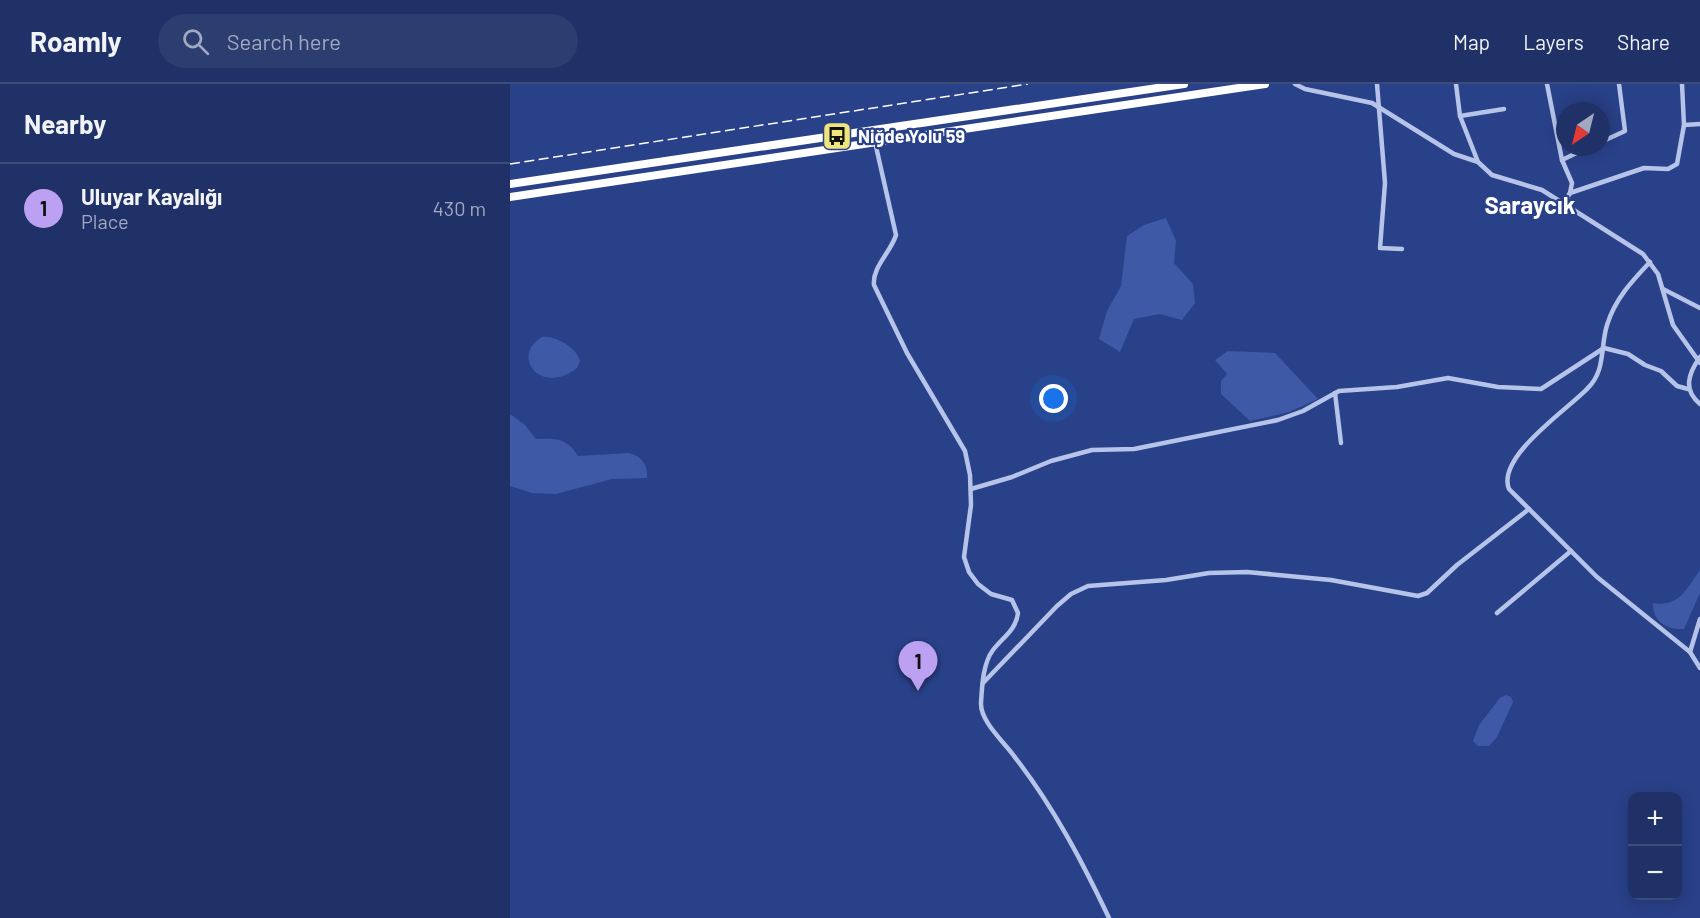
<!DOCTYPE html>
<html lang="en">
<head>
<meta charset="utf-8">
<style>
	body { margin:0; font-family:Barlow,sans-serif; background:#2c3d70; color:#f1f3f6 }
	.controls { position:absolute; right:18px; bottom:18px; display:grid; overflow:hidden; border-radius:12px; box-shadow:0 3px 15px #0003 }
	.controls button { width:54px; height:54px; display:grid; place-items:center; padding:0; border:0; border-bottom:2px solid #3c4c7b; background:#1f3167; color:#f1f3f6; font:30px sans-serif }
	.compass { position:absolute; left:1046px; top:18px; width:54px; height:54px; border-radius:50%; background:#1f3167; box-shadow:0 3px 15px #0003; rotate:215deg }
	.you { position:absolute; left:544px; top:315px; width:21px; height:21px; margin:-15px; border:4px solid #fff; border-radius:50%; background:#1a73e8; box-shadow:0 0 0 9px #1a73e833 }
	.badge { display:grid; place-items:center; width:39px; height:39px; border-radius:50%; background:#bca0f2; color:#111; font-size:20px; font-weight:700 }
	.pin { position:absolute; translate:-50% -50px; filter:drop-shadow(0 2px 3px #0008) }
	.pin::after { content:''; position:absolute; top:32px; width:21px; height:18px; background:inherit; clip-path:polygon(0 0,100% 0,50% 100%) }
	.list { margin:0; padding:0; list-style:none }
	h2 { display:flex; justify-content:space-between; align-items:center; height:78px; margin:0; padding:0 24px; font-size:26px }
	h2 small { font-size:20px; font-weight:400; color:#a1a9c0 }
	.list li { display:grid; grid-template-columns:39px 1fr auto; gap:18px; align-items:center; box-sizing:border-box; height:90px; padding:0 24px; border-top:2px solid #3c4c7b }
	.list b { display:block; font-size:22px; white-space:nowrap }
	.list p { margin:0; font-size:20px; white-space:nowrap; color:#a1a9c0 }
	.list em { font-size:20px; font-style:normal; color:#a1a9c0 }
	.icon { flex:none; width:33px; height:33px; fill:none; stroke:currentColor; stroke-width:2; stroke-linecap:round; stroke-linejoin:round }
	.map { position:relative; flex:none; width:1190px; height:834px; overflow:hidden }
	header { display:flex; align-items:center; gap:36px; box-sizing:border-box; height:84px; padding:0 30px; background:#1f3167; border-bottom:2px solid #3c4c7b }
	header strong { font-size:28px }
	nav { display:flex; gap:33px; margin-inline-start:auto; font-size:21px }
	.search { width:420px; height:54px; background:#2c3d70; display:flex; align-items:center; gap:15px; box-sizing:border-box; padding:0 21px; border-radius:33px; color:#a1a9c0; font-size:22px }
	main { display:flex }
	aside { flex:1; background:#1f3167 }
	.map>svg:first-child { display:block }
</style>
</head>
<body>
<header>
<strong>Roamly</strong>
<div class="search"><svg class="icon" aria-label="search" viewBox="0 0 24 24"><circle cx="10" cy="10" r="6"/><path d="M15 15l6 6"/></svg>Search here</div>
<nav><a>Map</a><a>Layers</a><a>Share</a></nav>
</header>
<main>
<aside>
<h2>Nearby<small></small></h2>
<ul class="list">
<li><span class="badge">1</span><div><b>Uluyar Kayalığı</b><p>Place</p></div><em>430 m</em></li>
</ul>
</aside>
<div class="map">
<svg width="1190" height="834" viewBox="0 0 1190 834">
	<rect width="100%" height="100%" fill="#294189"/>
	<!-- green -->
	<g fill="#3e59a5">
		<polygon points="656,134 666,157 664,179 683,200 685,219 672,236 650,230 624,235 610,268 589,255 597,227 611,202 617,152 634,141"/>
		<path d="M32,253c13,-2 35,11 38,24l-3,7c-37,29 -67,-13 -35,-31z"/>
		<polygon points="718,267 765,269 808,315 779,328 740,337 711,310 711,297 717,290 705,276"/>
		<path d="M0,330l15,11 11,14c20,-1 31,-1 42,17l51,-3c13,3 19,12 18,25l-35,1 -56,15 -24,-1 -22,-7z"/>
		<path d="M1190,486v23l-16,36c-17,1 -32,-8 -31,-26 26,5 34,-15 47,-33z"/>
		<polygon points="996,611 1001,613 1003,618 987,653 979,662 968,662 963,657 969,641 990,614"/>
	</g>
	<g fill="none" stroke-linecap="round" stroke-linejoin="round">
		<!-- street -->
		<g stroke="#b6c4e9" stroke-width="4.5">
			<polyline points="785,0 795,5 862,19 944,70 968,78 982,91 1032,106 1133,170 1148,190 1163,241 1190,279"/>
			<polyline points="867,0 875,99 870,164 892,165"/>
			<polyline points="946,0 950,32 968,78"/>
			<polyline points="1037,0 1052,76 1062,99 1060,109 1053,121"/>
			<polyline points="950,32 994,25"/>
			<polyline points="1174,41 1190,40"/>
			<path d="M365,58l21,93c-5,17 -24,32 -22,50l33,68 58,98 5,24 1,30 -7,52 5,15 9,12 13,10 21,6 6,13c-2,17 -15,24 -25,37 -10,13 -11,36 -12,53 -1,18 23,39 33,53 39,50 68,105 95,162"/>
			<polyline points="1091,58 1115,47 1109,0"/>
			<polyline points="1052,76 1079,63"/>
			<polyline points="1060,109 1134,84 1158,85 1167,80 1174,41 1172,0"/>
			<path d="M1140,178c-18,19 -35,37 -43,63 -7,23 -1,46 -20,64 -19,20 -91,68 -78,100l88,88 93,75 10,16"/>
			<polyline points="1153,205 1190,224"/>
			<path d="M1190,273c-12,17 -17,33 0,47"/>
			<polyline points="825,309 831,359"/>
			<polyline points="461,405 502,393 541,377 582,366 624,365 768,336 793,327 829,307 887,303 938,294 988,303 1031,305 1094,264 1118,270 1135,281 1151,287 1167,302 1178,305"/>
			<polyline points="987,529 1061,467"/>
			<polyline points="1180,568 1190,535"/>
			<polyline points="473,599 547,522 561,510 578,502 656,496 699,489 737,488 821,496 908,512 917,509 947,481 1019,425"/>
		</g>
		<!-- highway -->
		<g stroke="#fff" stroke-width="8">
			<polyline points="0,100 674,0"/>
			<polyline points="0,113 755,0"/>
		</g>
		<!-- rail -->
		<polyline stroke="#fff" stroke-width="1.5" stroke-dasharray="10 4.5" stroke-linecap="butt" points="0,80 518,0"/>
	</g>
	<!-- icons -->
	<defs>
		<g id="bus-square" transform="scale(1.5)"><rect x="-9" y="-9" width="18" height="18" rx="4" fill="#f0e47d" stroke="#294189"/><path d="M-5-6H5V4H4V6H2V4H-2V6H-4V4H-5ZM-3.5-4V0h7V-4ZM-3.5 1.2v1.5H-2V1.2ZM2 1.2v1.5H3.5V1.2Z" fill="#111"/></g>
	</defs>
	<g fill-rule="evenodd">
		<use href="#bus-square" x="327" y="52"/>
	</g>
	<g text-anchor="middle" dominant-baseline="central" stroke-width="4.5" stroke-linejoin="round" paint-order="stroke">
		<!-- poi labels -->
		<g font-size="18" font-weight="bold" fill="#fff" stroke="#294189" text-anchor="start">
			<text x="348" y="52">Niğde Yolu 59</text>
		</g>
		<!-- district labels -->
		<g font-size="24" font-weight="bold" fill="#fff" stroke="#294189">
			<text x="1020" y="120">Saraycık</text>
		</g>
	</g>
</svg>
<div class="controls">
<button>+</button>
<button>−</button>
</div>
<svg class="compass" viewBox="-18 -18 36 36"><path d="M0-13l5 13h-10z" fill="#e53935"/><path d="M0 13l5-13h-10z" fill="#a1a9c0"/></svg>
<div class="you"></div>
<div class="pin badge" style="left:408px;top:607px">1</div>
</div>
</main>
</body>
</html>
